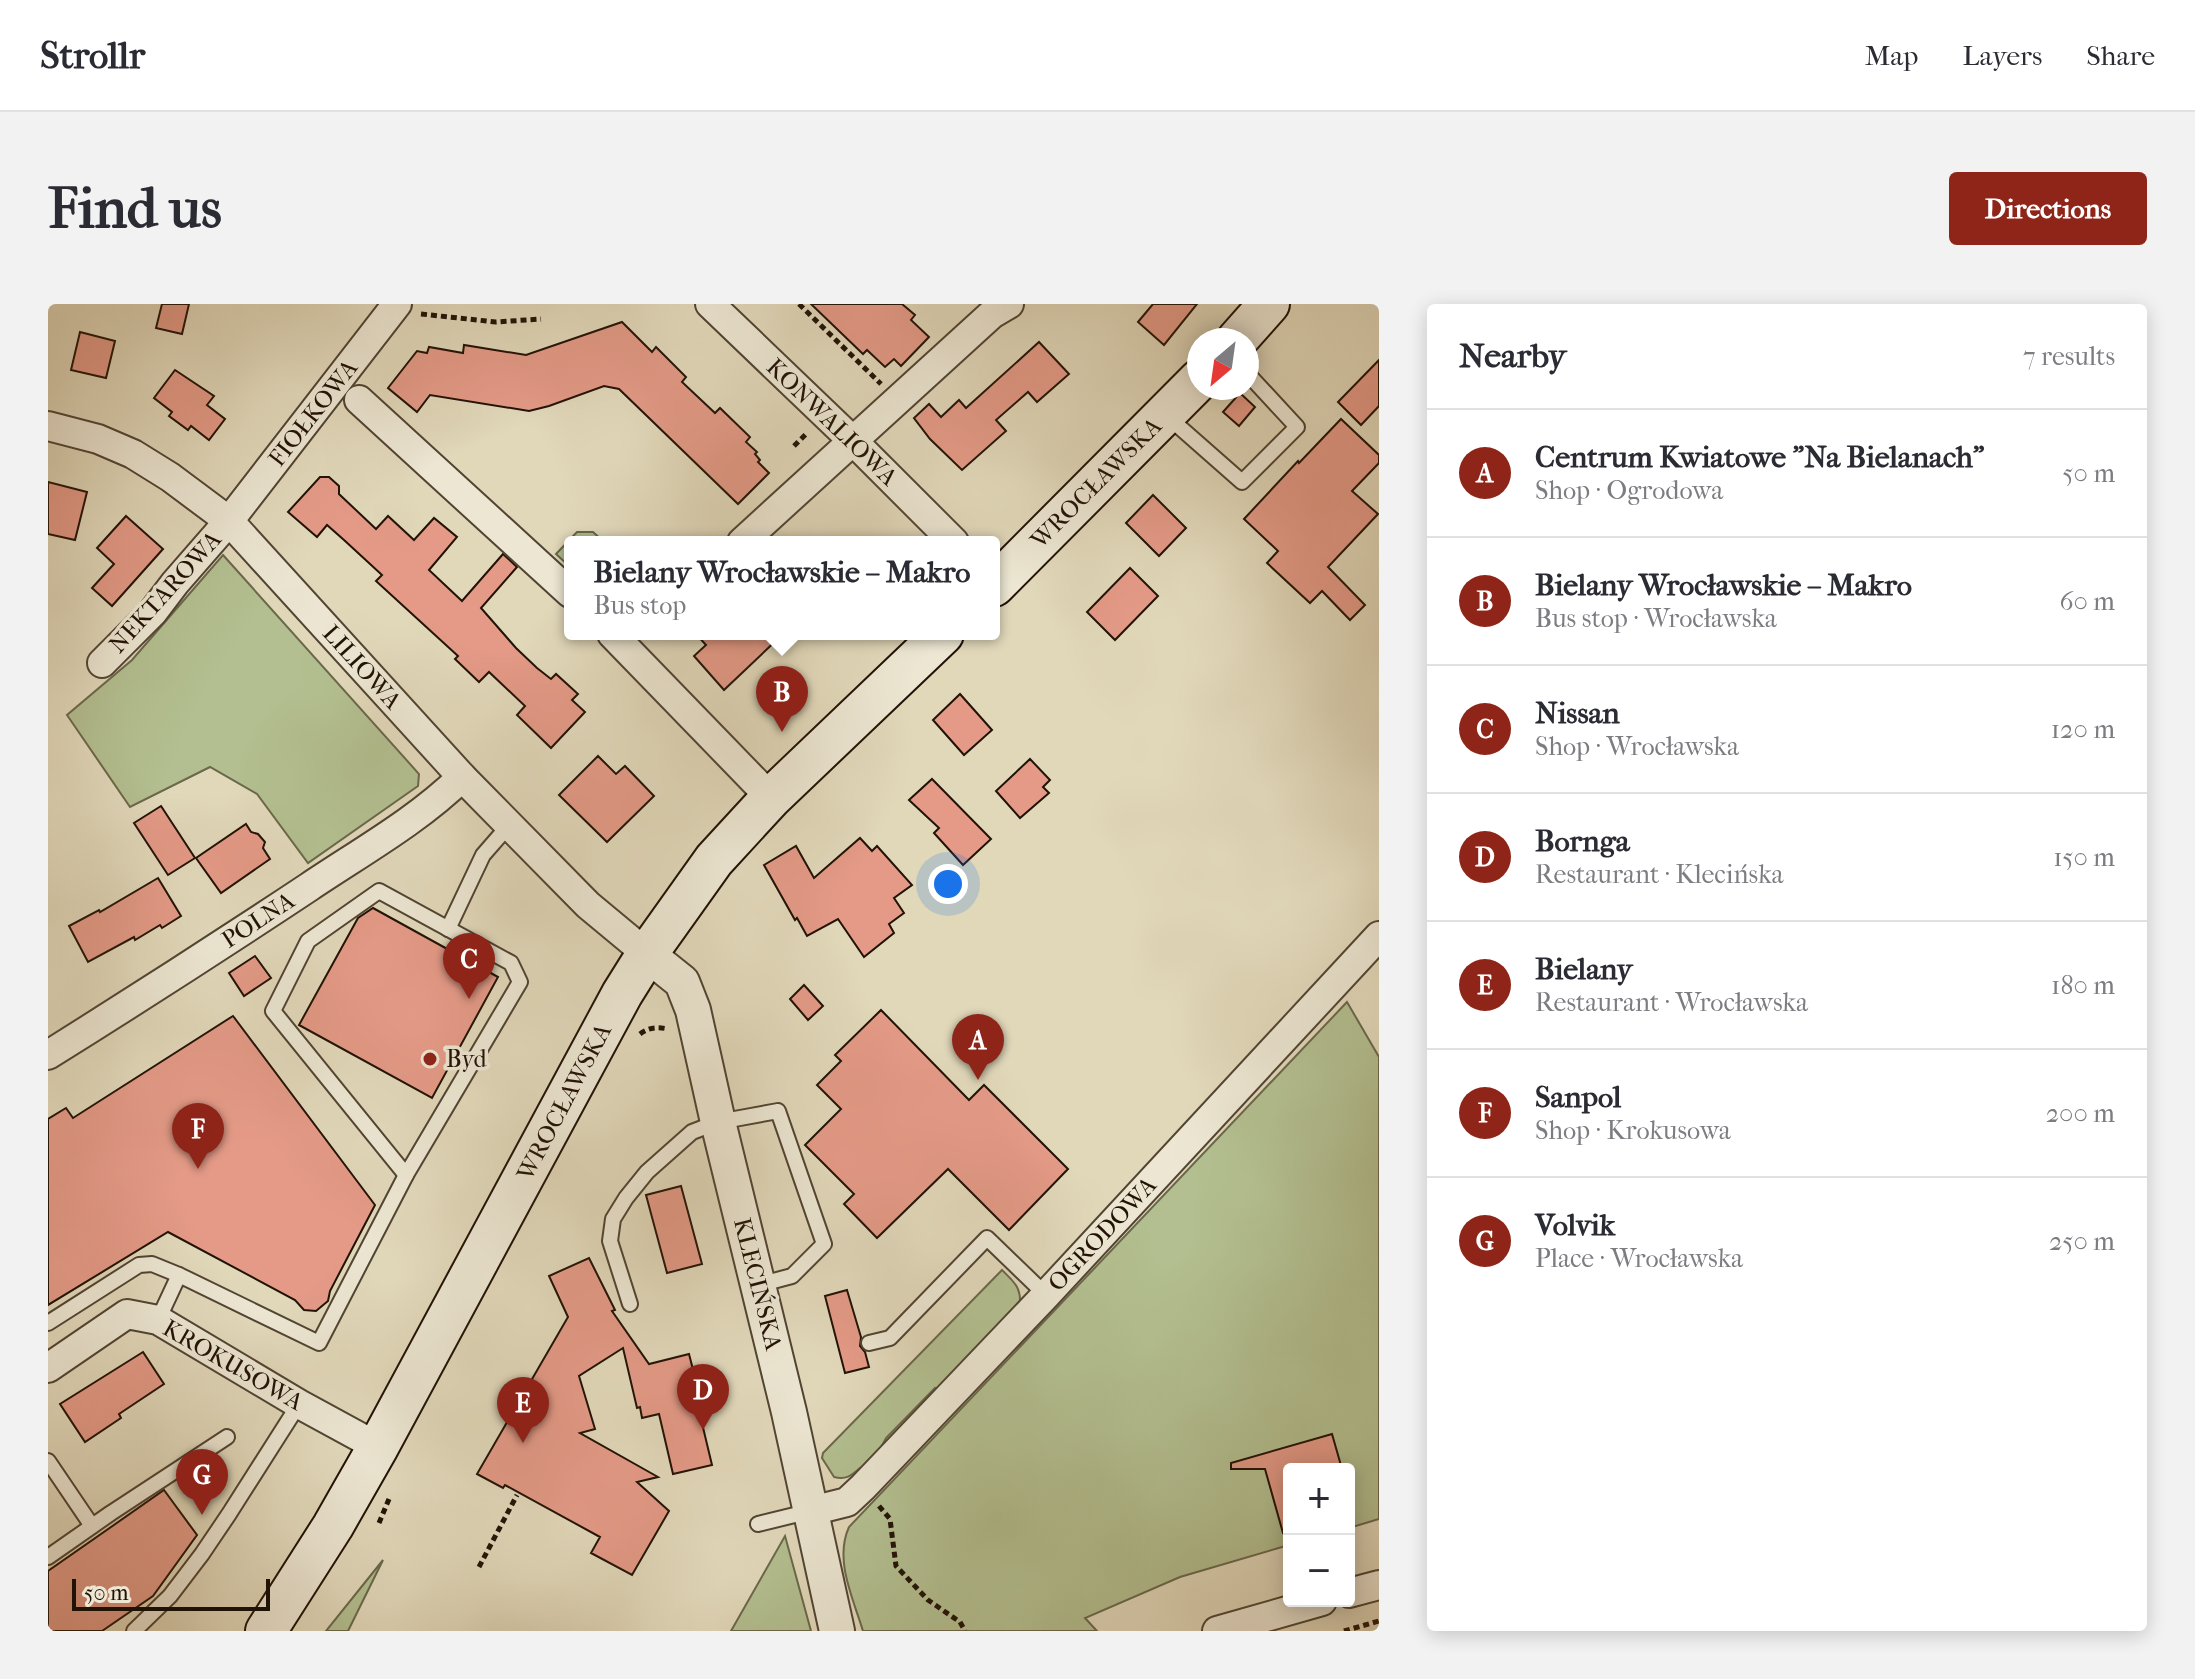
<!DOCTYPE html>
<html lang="en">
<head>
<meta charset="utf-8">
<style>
	body { margin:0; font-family:"IM FELL French Canon",serif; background:#f2f2f3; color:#2b2b33 }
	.controls { position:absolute; right:24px; bottom:24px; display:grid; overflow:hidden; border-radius:8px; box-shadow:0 4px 20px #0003 }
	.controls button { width:72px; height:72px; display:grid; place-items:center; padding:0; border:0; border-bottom:2px solid #e1e1e2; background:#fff; color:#2b2b33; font:40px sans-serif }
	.compass { position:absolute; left:1139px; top:24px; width:72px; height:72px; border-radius:50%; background:#fff; box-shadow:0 4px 20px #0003; rotate:209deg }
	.scale { position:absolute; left:24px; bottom:20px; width:198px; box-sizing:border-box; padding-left:8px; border:4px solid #211206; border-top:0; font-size:22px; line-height:28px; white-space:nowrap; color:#211206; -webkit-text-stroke:6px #ece6d2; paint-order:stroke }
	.you { position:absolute; left:900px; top:580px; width:28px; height:28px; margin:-20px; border:6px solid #fff; border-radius:50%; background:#1a73e8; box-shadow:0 0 0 12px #1a73e833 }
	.badge { display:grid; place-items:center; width:52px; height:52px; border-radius:50%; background:#8f2418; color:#fff; font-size:26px; font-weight:700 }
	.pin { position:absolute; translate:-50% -66px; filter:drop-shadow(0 2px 4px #0008) }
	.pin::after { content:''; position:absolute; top:42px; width:28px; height:24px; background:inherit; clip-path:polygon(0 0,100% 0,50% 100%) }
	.popup { position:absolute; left:516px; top:232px; width:436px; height:104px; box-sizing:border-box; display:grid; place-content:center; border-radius:8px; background:#fff; filter:drop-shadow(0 2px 6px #0005); font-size:26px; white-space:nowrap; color:#7c7c81 }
	.popup b { font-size:30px; color:#2b2b33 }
	.popup::after { content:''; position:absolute; left:50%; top:100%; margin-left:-16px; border:16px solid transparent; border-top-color:#fff }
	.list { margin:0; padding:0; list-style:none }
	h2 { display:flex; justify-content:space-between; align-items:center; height:104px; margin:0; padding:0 32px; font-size:34px }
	h2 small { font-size:26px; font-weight:400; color:#7c7c81 }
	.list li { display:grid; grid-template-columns:52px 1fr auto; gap:24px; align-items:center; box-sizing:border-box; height:128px; padding:0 32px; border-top:2px solid #e1e1e2 }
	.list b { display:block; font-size:30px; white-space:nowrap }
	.list p { margin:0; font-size:26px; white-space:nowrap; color:#7c7c81 }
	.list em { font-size:26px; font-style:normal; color:#7c7c81 }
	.map { position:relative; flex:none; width:1331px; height:1327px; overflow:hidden; border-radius:8px }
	header { display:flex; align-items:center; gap:48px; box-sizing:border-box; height:112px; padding:0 40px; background:#fff; border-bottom:2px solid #e1e1e2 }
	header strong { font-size:38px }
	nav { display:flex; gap:44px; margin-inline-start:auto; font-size:28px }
	.intro { display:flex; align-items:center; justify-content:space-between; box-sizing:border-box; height:192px; padding:0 48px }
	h1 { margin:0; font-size:56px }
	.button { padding:20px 36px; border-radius:8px; background:#8f2418; color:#fff; font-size:28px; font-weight:700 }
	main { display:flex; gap:48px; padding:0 48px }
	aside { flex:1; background:#fff; border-radius:8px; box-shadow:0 4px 20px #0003 }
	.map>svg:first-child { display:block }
</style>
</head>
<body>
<header>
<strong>Strollr</strong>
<nav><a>Map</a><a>Layers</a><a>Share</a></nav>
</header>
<div class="intro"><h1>Find us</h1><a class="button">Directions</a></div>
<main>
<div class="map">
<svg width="1331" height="1327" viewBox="0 0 1331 1327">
	<rect width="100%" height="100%" fill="#e1d8ba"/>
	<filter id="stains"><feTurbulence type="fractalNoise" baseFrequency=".0025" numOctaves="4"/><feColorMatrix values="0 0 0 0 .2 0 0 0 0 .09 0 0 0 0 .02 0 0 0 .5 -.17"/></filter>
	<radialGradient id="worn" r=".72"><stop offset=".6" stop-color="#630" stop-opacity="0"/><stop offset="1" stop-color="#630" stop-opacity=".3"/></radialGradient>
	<!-- green -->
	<g fill="#b3bf90" stroke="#6a684b" stroke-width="2">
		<polygon points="529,228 545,228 556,238 522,238 522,263 508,250"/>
		<polygon points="175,251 371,470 370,482 260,559 209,490 162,463 82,503 19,411 84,356"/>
		<path d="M1299,698l32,55v462l-30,9v-59h-60v76l-109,32 -95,41 12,13h-234c-10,-33 -29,-71 -14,-104z"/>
		<path d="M954,966c11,11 19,17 18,33l-80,90 -5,-5 -49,50 -9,17 -13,17 -4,-4c-9,8 -14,12 -26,9l-12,-19 1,-5z"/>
		<polygon points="737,1232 763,1327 683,1327"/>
		<polygon points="335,1256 300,1327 278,1327"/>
	</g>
	<!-- building -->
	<g fill="#e49a87" stroke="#211206" stroke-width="2">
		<polygon points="114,0 141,0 134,30 108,24"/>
		<polygon points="763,0 854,0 867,11 863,16 881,33 853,62 846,55 837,63 819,46 815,50"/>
		<polygon points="1105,0 1149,0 1116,41 1090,18"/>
		<polygon points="574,18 604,48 608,43 638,73 634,78 667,109 672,104 702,133 698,138 709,148 707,150 712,156 710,158 721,169 690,200 571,85 556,82 501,102 481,107 382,91 369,108 340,84 369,47 379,49 381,43 415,49 416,41 478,51"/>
		<polygon points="32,28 67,37 58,74 23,66"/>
		<polygon points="991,38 1021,70 989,98 980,88 948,116 958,127 914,166 882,135 866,114 881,100 893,113 911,96 918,104"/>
		<polygon points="1331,56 1331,102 1313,121 1290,98"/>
		<polygon points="127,66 166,92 159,101 177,115 161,136 143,122 140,126 121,112 124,108 106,94"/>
		<polygon points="1192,89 1207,103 1191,122 1175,108"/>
		<polygon points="1293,115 1331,151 1331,159 1304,187 1330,210 1280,263 1317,301 1302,316 1274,287 1262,299 1219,259 1230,247 1196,215 1250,157 1251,159"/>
		<polygon points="272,173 281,173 291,182 291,190 328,225 340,212 366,236 386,214 409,233 381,266 414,297 455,250 469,263 433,304 468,344 489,364 503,375 508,370 530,390 524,396 537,408 503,444 469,411 477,402 441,368 431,378 407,355 410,352 328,277 334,271 296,236 279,221 269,233 240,208"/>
		<polygon points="0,178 39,188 27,236 0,230"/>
		<polygon points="1105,191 1138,224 1111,252 1078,219"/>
		<polygon points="78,212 115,245 64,302 44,284 66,260 49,244"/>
		<polygon points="1082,264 1110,292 1067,336 1039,308"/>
		<polygon points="648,330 735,330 676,386 646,352 658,341"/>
		<polygon points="912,390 944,426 916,451 885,416"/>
		<polygon points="550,452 568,470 577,462 606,492 559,538 511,491"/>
		<polygon points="982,455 1002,476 995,483 1001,489 972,514 948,487"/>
		<polygon points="884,475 943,535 915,561 886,529 891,524 861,496"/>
		<polygon points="113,502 147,554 120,571 86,519"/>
		<polygon points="198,520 203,528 210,530 217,538 215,544 222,555 173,589 148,554"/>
		<polygon points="812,534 824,547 829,542 864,581 846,594 856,609 841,620 846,629 816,653 790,615 759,632 749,614 747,616 716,561 748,542 766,574"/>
		<polygon points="110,574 133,612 114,624 112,621 87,636 86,633 40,658 21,622 51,606 52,608"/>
		<polygon points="325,604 450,673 384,794 251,721 310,614"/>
		<polygon points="207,652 223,674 196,692 181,669"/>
		<polygon points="756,681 775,702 760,716 742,695"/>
		<polygon points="833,706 921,796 936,781 1020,865 961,926 900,865 829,934 796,900 806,890 757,841 793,805 769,781 793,757 787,751"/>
		<polygon points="185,712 327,901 282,987 280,997 268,1007 256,1006 247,996 120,928 0,1001 0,815 18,804 25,814"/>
		<polygon points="633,882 654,960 619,969 598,891"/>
		<polygon points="541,954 567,1006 564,1007 601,1060 641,1050 651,1089 647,1090 664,1161 625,1170 611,1110 594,1114 592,1103 589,1104 575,1044 531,1072 547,1125 532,1129 610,1173 589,1178 621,1207 584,1271 543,1249 552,1233 457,1181 455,1184 429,1170 520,1013 501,972"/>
		<polygon points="799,986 813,1033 812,1042 817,1048 821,1063 797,1069 777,992"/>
		<polygon points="95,1048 116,1080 71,1110 73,1114 37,1138 12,1100"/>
		<polygon points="1284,1130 1294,1165 1241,1165 1241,1228 1235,1229 1217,1165 1183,1165 1183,1159"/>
		<polygon points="116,1186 149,1231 105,1292 54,1327 0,1327 0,1267"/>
	</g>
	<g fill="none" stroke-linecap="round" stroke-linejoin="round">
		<!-- service casing -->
		<g stroke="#514433" stroke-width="18">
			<g id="service">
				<polyline points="1119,112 1194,178 1249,123 1199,69"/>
				<polygon points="331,587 463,659 472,678 358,871 225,707 260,637"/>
				<polyline points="400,625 435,551 462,520"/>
				<polyline points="582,1000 562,937 565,915 578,894 599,868 644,828 670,818 730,807 776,940 744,972 710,981"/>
				<polyline points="110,1016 131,971 271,1039 358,871"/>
				<polyline points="0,1019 91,961 104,960 131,971"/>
				<polyline points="821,1039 842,1034 939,934 998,991"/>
				<polyline points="0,1157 44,1222"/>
				<polyline points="710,1220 763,1207"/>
				<polyline points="0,1253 63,1209 179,1133"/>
				<polyline points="86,1327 122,1292 154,1250 181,1210 251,1100"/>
			</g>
		</g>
		<!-- minor casing -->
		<g stroke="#514433" stroke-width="32">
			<g id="minor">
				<polyline points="662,0 805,137 906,238"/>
				<polyline points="311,96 522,289"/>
				<polyline points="0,122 50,135 85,150 122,173 181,217 414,473 540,601 599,650"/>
				<polyline points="694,238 944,10 961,0"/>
				<polyline points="564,330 723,494"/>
				<polyline points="54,359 105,308 127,279 181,217 349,0"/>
				<path d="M0,751c88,-55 175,-111 261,-168 52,-35 108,-66 153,-110"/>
				<polyline points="0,1064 79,1010 110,1016 251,1100 330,1143"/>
				<polyline points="763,1207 799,1198 815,1183 998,991 1331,632"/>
				<polyline points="1301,1289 1331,1281"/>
				<polyline points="1169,1327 1274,1297"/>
			</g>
		</g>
		<!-- tertiary casing -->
		<g stroke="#514433" stroke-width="38">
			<polyline id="tertiary" points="599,650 634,678 645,706 670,818 741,1108 789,1327"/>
		</g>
		<!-- secondary casing -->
		<g stroke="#211206" stroke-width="44">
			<g id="secondary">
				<polyline points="1189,36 1221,0"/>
				<polyline points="946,282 1151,76"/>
				<polyline points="218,1327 285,1222 330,1143 574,690 599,650 666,556 723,494 895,330"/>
			</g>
		</g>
		<!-- path -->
		<g stroke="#211206" stroke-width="5" stroke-dasharray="6 4" stroke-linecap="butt">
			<polyline points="751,0 833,80"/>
			<polyline points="373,10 448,18 493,15"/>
			<polyline points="746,142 759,129"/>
			<path d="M592,730c9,-7 18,-7 28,-5"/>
			<polyline points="831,1202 842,1215 848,1262 880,1296 912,1318 917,1327"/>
			<polyline points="331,1219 341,1195"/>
			<polyline points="431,1263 469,1191"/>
			<polyline points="1296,1327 1331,1317"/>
		</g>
		<!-- service -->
		<use href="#service" stroke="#ece6d2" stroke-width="14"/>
		<!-- minor -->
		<use href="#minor" stroke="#ece6d2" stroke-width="28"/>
		<!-- tertiary -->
		<use href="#tertiary" stroke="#ece6d2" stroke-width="34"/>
		<!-- secondary -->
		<use href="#secondary" stroke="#ece6d2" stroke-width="40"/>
	</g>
	<!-- markers -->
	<circle fill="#8f2418" stroke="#ece6d2" stroke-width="3" cx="382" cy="755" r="8"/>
	<g text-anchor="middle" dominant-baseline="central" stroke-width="7" stroke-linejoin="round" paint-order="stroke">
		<!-- street labels -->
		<g font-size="24" fill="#211206" stroke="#ece6d2">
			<text transform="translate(265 109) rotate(-52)">FIOŁKOWA</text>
			<text transform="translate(784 118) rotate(44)">KONWALIOWA</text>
			<text transform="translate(1048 179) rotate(-45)">WROCŁAWSKA</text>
			<text transform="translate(117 288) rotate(-48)">NEKTAROWA</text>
			<text transform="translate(314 363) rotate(48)">LILIOWA</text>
			<text transform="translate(210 616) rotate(-33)">POLNA</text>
			<text transform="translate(516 798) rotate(-62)">WROCŁAWSKA</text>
			<text transform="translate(1054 930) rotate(-47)">OGRODOWA</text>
			<text transform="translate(710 980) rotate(76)">KLECIŃSKA</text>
			<text transform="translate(185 1061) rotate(30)">KROKUSOWA</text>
		</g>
		<!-- poi labels -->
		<g font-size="24" fill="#211206" stroke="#ece6d2" text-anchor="start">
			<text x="398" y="755">Byd</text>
		</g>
	</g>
	<rect width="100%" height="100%" filter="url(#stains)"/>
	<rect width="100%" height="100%" fill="url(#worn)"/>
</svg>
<div class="controls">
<button>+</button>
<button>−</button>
</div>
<svg class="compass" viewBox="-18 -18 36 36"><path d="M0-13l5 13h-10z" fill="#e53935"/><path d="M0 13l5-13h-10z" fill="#7c7c81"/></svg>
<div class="scale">50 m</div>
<div class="you"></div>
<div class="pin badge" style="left:930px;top:776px">A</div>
<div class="pin badge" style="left:734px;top:428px">B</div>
<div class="popup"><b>Bielany Wrocławskie – Makro</b>Bus stop</div>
<div class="pin badge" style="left:421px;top:695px">C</div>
<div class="pin badge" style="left:655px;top:1126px">D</div>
<div class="pin badge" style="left:475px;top:1139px">E</div>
<div class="pin badge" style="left:150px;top:865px">F</div>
<div class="pin badge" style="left:154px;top:1211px">G</div>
</div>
<aside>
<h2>Nearby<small>7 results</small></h2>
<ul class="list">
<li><span class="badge">A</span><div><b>Centrum Kwiatowe &quot;Na Bielanach&quot;</b><p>Shop · Ogrodowa</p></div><em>50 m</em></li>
<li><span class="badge">B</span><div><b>Bielany Wrocławskie – Makro</b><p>Bus stop · Wrocławska</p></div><em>60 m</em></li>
<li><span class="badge">C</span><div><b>Nissan</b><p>Shop · Wrocławska</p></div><em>120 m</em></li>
<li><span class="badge">D</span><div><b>Bornga</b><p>Restaurant · Klecińska</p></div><em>150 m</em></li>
<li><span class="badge">E</span><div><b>Bielany</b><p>Restaurant · Wrocławska</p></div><em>180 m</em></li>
<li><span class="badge">F</span><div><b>Sanpol</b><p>Shop · Krokusowa</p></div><em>200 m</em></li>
<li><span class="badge">G</span><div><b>Volvik</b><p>Place · Wrocławska</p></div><em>250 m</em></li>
</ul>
</aside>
</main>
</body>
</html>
